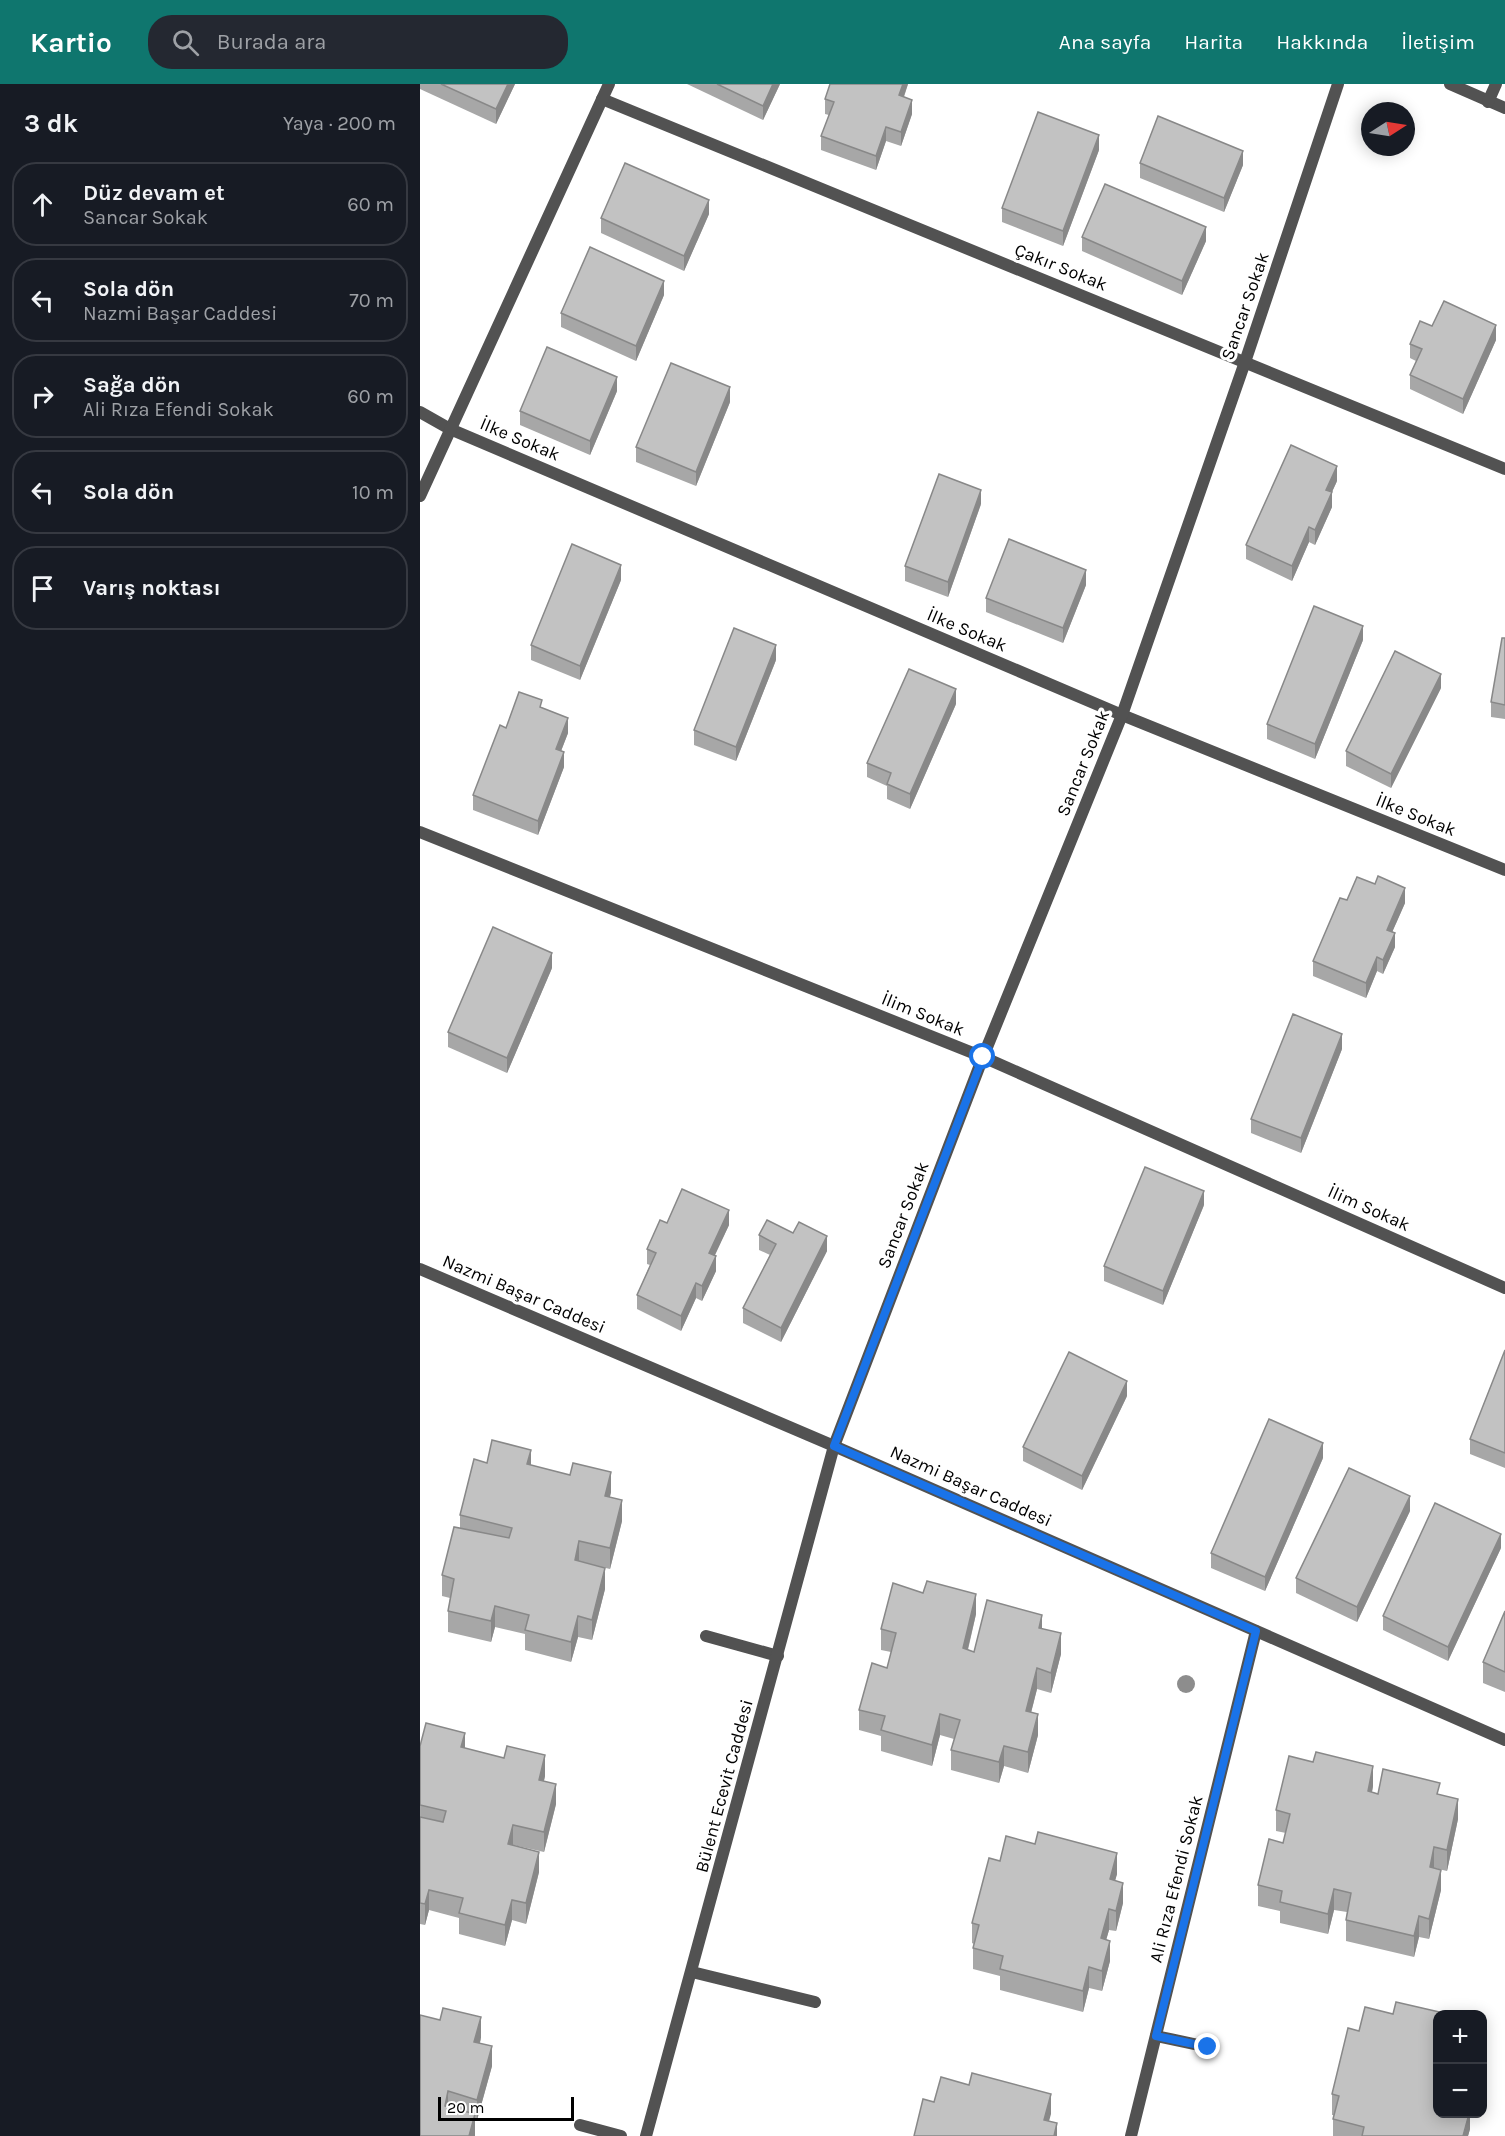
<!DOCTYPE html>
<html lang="tr">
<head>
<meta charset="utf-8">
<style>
	body { margin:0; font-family:Karla,sans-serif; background:#242831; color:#f1f3f6 }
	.controls { position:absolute; right:18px; bottom:18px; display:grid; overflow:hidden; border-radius:12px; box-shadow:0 3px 15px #0003 }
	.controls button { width:54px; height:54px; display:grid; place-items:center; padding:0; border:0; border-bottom:2px solid #363941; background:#171b24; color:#f1f3f6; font:30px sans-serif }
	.compass { position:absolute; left:941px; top:18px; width:54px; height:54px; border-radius:50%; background:#171b24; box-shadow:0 3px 15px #0003; rotate:78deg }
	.scale { position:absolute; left:18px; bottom:15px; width:136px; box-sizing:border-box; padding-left:6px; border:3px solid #000; border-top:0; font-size:16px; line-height:21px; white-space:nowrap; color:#000; -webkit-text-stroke:4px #fff; paint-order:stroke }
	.stop { position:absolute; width:18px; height:18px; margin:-14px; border:4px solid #1a73e8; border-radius:50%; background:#fff }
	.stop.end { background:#1a73e8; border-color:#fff; box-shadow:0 2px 6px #0008 }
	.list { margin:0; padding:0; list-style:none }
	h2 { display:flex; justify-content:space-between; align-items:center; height:78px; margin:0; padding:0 24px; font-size:26px }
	h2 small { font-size:20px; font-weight:400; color:#9ea1a6 }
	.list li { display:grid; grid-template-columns:39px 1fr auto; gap:18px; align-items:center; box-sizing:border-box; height:84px; margin:0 12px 12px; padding:0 12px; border:2px solid #363941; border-radius:24px }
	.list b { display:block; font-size:22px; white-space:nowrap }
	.list p { margin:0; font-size:20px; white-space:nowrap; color:#9ea1a6 }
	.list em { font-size:20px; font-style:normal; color:#9ea1a6 }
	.icon { flex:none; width:33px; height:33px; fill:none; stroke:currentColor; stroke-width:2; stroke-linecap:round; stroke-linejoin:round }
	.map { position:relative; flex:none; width:1085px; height:2052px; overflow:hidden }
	header { display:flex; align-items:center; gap:36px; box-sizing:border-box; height:84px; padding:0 30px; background:#0f766e; color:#fff }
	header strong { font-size:28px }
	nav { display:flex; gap:33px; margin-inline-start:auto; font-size:21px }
	.search { width:420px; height:54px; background:#242831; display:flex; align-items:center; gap:15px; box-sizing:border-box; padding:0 21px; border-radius:24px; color:#9ea1a6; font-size:22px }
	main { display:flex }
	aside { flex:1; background:#171b24 }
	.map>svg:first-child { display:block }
</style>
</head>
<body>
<header>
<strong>Kartio</strong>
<div class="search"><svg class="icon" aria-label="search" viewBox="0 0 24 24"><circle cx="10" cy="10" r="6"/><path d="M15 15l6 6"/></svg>Burada ara</div>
<nav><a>Ana sayfa</a><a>Harita</a><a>Hakkında</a><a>İletişim</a></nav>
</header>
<main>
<aside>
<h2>3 dk<small>Yaya · 200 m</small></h2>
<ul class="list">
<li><svg class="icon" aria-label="ahead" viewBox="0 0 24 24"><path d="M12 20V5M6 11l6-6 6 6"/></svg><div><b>Düz devam et</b><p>Sancar Sokak</p></div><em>60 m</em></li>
<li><svg class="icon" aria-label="left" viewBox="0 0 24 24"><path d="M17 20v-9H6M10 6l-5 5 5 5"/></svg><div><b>Sola dön</b><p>Nazmi Başar Caddesi</p></div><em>70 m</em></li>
<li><svg class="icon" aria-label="right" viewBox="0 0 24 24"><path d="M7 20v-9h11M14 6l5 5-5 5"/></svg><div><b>Sağa dön</b><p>Ali Rıza Efendi Sokak</p></div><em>60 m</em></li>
<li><svg class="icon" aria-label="left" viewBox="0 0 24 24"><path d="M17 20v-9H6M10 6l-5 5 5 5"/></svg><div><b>Sola dön</b></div><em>10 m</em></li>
<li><svg class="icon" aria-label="arrive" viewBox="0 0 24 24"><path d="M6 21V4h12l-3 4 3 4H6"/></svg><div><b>Varış noktası</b></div></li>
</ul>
</aside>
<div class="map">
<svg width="1085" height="2052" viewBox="0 0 1085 2052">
	<rect width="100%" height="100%" fill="#fff"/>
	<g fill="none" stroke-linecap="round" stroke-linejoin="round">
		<!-- service -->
		<g stroke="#525252" stroke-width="12">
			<polyline points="286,1552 358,1572"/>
			<polyline points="272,1888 395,1918"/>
			<polyline points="736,1952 788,1963"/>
			<polyline points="160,2041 201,2052"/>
		</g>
		<!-- minor -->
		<g stroke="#525252" stroke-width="12">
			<polyline points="1030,0 1085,24"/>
			<polyline points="182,15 1085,385"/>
			<polyline points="1068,18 1076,0"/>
			<polyline points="0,328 30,345 702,631 1085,786"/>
			<polyline points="0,412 189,0"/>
			<polyline points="0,748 563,973 1085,1204"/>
			<polyline points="0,1185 414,1362 1085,1656"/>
			<polyline points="226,2052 414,1362 563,973 702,631 825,278 918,0"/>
			<polyline points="711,2052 836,1547"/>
		</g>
	</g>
	<!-- trees -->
	<circle fill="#8d8d8d" cx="766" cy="1600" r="9"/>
	<!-- wall -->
	<g fill="#a7a7a7">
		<polygon points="0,0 95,0 76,40 0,5"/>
		<polygon points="267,0 360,0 343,36"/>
		<polygon points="410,0 488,0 484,13 492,30 481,62 466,57 456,86 401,66 401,52 409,31 405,30 405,15"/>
		<polygon points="679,66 643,162 582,138 582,124"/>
		<polygon points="720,79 823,81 804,128 720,94"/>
		<polygon points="289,130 264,187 181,149 181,134"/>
		<polygon points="662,153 786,157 762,211 662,167"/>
		<polygon points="244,211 216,277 141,243 141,229"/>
		<polygon points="1012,242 1076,256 1043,330 990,305 990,291 996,277 990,274 990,260"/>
		<polygon points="197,307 170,371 100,341 100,327"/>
		<polygon points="310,318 276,402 216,378 216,363"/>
		<polygon points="917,397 912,408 912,423 895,461 889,458 872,497 826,475 826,461"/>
		<polygon points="561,420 528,513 485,497 485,482"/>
		<polygon points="201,496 160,596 111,576 111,561"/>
		<polygon points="666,501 643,559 566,528 566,514"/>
		<polygon points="1085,554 1085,635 1071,633 1071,618"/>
		<polygon points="943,556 895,675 847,655 847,640"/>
		<polygon points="356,576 316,677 274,661 274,646"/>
		<polygon points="1021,604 971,704 926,682 926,667"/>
		<polygon points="536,620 490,725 467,715 467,702 447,693 447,679"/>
		<polygon points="122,624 148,649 141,667 144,683 118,751 53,726 53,711 86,644"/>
		<polygon points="927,816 985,819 972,848 975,863 963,890 957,887 946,914 893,892 893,877"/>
		<polygon points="132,884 87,989 28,963 28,948"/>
		<polygon points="922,965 881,1069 831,1049 831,1035"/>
		<polygon points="784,1121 743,1221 684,1197 684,1182"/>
		<polygon points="247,1139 309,1141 294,1172 296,1187 282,1217 276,1214 261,1247 217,1225 217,1211 230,1181 227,1180 227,1165"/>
		<polygon points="339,1151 407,1167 361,1258 323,1239 323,1224 350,1171 339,1166"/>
		<polygon points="1085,1266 1085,1384 1050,1370 1050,1355"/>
		<polygon points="707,1312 662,1406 603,1377 603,1363"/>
		<polygon points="903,1374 845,1507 791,1484 791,1469"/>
		<polygon points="67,1379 111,1381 191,1408 190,1413 202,1437 190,1485 164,1479 185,1505 172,1556 158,1553 151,1578 105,1566 105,1550 75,1543 71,1558 28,1548 28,1527 30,1514 22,1512 22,1491 40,1444 40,1431"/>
		<polygon points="990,1427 937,1538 876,1509 876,1494"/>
		<polygon points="1081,1464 1028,1577 963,1546 963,1532"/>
		<polygon points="1085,1527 1085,1608 1063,1599 1063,1578"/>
		<polygon points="556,1530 548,1566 554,1568 622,1544 641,1570 631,1609 617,1605 611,1629 618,1651 608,1689 584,1682 579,1699 531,1686 531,1666 534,1655 520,1651 512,1682 461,1667 461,1652 439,1646 439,1626 467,1584 471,1568 461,1566 461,1545"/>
		<polygon points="0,1662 45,1664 125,1692 124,1697 136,1720 124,1768 93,1761 119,1788 106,1840 92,1836 85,1862 39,1850 39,1834 9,1826 5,1841 0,1840"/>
		<polygon points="953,1702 952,1708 958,1710 1020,1711 1038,1735 1027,1787 1014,1784 1021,1806 1009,1855 999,1853 994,1873 926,1857 926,1836 927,1828 914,1826 908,1850 860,1839 860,1827 838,1822 838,1801 863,1759 866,1749 856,1747 856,1726"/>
		<polygon points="580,1777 697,1790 695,1796 703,1819 696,1847 689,1846 686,1856 690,1877 682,1907 669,1904 663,1928 580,1906 580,1892 553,1885 553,1864 554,1860 552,1859 552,1839"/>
		<polygon points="61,1954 60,1959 72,1982 57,2036 55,2036 55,2052 0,2052"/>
		<polygon points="912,2010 1017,2030 1050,2030 1050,2045 1048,2052 913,2052 913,2035 914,2031 912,2031"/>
	</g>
	<!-- shaded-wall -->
	<g fill="#888">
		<polygon points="88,0 95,0 76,40 76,25"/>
		<polygon points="353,0 360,0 343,36 343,22"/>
		<polygon points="483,0 488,0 479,26 479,11"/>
		<polygon points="492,16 492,30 481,62 481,48"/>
		<polygon points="466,43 466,57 456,86 456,72"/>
		<polygon points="679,51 679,66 643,162 643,147"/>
		<polygon points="823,67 823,81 804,128 804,114"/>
		<polygon points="289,116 289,130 264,187 264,172"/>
		<polygon points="786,143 786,157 762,211 762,197"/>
		<polygon points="244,197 244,211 216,277 216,262"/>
		<polygon points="1076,241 1076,256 1043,330 1043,315"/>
		<polygon points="197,293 197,307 170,371 170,357"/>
		<polygon points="310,303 310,318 276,402 276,388"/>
		<polygon points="917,382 917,397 906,421 906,406"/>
		<polygon points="561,406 561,420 528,513 528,498"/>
		<polygon points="912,408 912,423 895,461 895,446"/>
		<polygon points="889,443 889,458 872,497 872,482"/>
		<polygon points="201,481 201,496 160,596 160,582"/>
		<polygon points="666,486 666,501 643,559 643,544"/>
		<polygon points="943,542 943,556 895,675 895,660"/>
		<polygon points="356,561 356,576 316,677 316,663"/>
		<polygon points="1021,590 1021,604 971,704 971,690"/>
		<polygon points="536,605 536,620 490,725 490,710"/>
		<polygon points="148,634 148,649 136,680 136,665"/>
		<polygon points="144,668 144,683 118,751 118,737"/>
		<polygon points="985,804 985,819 967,860 967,846"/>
		<polygon points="975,849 975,863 963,890 963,876"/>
		<polygon points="132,869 132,884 87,989 87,974"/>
		<polygon points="957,873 957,887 946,914 946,899"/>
		<polygon points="922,950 922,965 881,1069 881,1054"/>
		<polygon points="784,1107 784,1121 743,1221 743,1207"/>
		<polygon points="309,1126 309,1141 289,1184 289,1169"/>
		<polygon points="407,1152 407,1167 361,1258 361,1244"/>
		<polygon points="296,1172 296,1187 282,1217 282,1202"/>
		<polygon points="276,1199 276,1214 261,1247 261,1232"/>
		<polygon points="707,1297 707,1312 662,1406 662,1392"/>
		<polygon points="903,1359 903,1374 845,1507 845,1493"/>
		<polygon points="111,1366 111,1386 107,1380"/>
		<polygon points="191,1388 191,1408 185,1433 185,1412"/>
		<polygon points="990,1412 990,1427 937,1538 937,1523"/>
		<polygon points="202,1416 202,1437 190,1485 190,1464"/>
		<polygon points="1081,1450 1081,1464 1028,1577 1028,1563"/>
		<polygon points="159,1457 159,1478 155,1476"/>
		<polygon points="185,1484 185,1505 172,1556 172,1536"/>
		<polygon points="556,1510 556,1530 543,1585 543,1564"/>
		<polygon points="75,1522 75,1543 71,1558 71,1537"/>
		<polygon points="622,1531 622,1551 619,1544"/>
		<polygon points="158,1532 158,1553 151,1578 151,1558"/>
		<polygon points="641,1549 641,1570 631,1609 631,1589"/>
		<polygon points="617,1584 617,1605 606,1648 606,1627"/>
		<polygon points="520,1630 520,1651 512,1682 512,1661"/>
		<polygon points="618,1630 618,1651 608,1689 608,1668"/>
		<polygon points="45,1649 45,1670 41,1663"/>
		<polygon points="584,1662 584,1682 579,1699 579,1678"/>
		<polygon points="125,1671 125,1692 119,1716 119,1696"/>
		<polygon points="953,1682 953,1702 948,1728 948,1707"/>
		<polygon points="136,1700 136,1720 124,1768 124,1748"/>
		<polygon points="1038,1715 1038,1735 1027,1787 1027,1766"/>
		<polygon points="93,1741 93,1761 88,1760"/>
		<polygon points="1014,1763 1014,1784 1010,1804 1010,1783"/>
		<polygon points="119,1768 119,1788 106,1840 106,1819"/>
		<polygon points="697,1769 697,1790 690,1815 690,1795"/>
		<polygon points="1021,1786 1021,1806 1009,1855 1009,1835"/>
		<polygon points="703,1799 703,1819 696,1847 696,1827"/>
		<polygon points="914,1805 914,1826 908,1850 908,1830"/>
		<polygon points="9,1806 9,1826 5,1841 5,1820"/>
		<polygon points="92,1816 92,1836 85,1862 85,1841"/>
		<polygon points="689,1825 689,1846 681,1874 681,1854"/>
		<polygon points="999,1832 999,1853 994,1873 994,1852"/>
		<polygon points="690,1857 690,1877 682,1907 682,1887"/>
		<polygon points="669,1883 669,1904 663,1928 663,1907"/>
		<polygon points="61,1933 61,1954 54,1978 54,1958"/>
		<polygon points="72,1962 72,1982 57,2036 57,2016"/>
		<polygon points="28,2007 28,2028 25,2022"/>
		<polygon points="631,2010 631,2030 625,2052 624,2036"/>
		<polygon points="55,2030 55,2052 49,2052"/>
		<polygon points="1049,2030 1050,2030 1050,2045 1048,2052 1043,2052"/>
		<polygon points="637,2039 637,2052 634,2052"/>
	</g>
	<!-- building -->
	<g fill="#c2c2c2" stroke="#888" stroke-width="1.5">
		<polygon points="21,0 88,0 76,25"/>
		<polygon points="297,0 353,0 343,22"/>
		<polygon points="410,0 483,0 479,11 492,16 481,48 466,43 456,72 401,52 414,18 405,15"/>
		<polygon points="618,28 679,51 643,147 582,124"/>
		<polygon points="738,32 823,67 804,114 720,79"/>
		<polygon points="205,79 289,116 264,172 181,134"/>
		<polygon points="685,100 786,143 762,197 662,153"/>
		<polygon points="170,163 244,197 216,262 141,229"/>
		<polygon points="1024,217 1076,241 1043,315 990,291 1002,265 990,260 1000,237 1012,242"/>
		<polygon points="127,263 197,293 170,357 100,327"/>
		<polygon points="251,279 310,303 276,388 216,363"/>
		<polygon points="871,361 917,382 906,406 912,408 895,446 889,443 872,482 826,461"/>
		<polygon points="519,390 561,406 528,498 485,482"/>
		<polygon points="589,455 666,486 643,544 566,514"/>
		<polygon points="152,460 201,481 160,582 111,561"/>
		<polygon points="894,522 943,542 895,660 847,640"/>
		<polygon points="314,544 356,561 316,663 274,646"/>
		<polygon points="1082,554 1085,554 1085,621 1071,618"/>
		<polygon points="975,567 1021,590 971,690 926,667"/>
		<polygon points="489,585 536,605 490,710 467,700 471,689 447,679"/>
		<polygon points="99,608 122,616 120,623 148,634 136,665 144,668 118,737 53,711 80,641 86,644"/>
		<polygon points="958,792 985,804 967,846 975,849 963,876 957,873 946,899 893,877 920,814 927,816 937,793 955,800"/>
		<polygon points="73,843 132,869 87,974 28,948"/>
		<polygon points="873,930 922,950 881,1054 831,1035"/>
		<polygon points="725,1083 784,1107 743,1207 684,1182"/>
		<polygon points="262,1105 309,1126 289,1169 296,1172 282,1202 276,1199 261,1232 217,1211 236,1169 227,1165 240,1136 247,1139"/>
		<polygon points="347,1136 373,1149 379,1138 407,1152 361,1244 323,1224 356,1160 339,1151"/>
		<polygon points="1085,1266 1085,1369 1050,1355"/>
		<polygon points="649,1268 707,1297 662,1392 603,1363"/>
		<polygon points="849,1335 903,1359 845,1493 791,1469"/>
		<polygon points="72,1356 111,1366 107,1380 150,1391 153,1379 191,1388 185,1412 202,1416 190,1464 159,1457 155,1476 185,1484 172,1536 158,1532 151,1558 105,1546 109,1531 75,1522 71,1537 28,1527 34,1495 22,1491 34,1443 89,1454 92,1444 40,1431 54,1375 67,1379"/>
		<polygon points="929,1384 990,1412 937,1523 876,1494"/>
		<polygon points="1015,1419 1081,1450 1028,1563 963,1532"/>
		<polygon points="507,1497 556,1510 543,1564 554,1568 567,1516 622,1531 619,1544 641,1549 631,1589 617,1584 606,1627 618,1630 608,1668 584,1662 579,1678 531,1666 540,1636 520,1630 512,1661 461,1646 465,1632 439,1626 452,1579 467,1584 476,1549 461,1545 473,1499 503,1509"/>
		<polygon points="1085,1527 1085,1588 1063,1578"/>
		<polygon points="6,1639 45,1649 41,1663 84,1674 87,1662 125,1671 119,1696 136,1700 124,1748 93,1741 88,1760 119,1768 106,1819 92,1816 85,1841 39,1829 43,1814 9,1806 5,1820 0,1819 0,1733 23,1738 26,1727 0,1721 0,1662"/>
		<polygon points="896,1668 953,1682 948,1707 958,1710 963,1685 1020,1699 1017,1710 1038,1715 1027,1766 1014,1763 1010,1783 1021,1786 1009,1835 999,1832 994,1852 926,1836 931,1809 914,1805 908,1830 860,1818 862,1807 838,1801 849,1755 863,1759 870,1730 856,1726 869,1672 893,1678"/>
		<polygon points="618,1748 697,1769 690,1795 703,1799 696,1827 689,1825 681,1854 690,1857 682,1887 669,1883 663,1907 580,1885 583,1872 553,1864 559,1841 552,1839 569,1774 580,1777 586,1752 615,1760"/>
		<polygon points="976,1918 1028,1930 1017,1930 1017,2030 1049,2030 1043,2052 942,2052 944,2043 913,2035 919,2012 912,2010 928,1944 939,1947 945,1923 973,1930"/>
		<polygon points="23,1924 61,1933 54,1958 72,1962 57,2016 28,2007 25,2022 55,2030 49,2052 0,2052 0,1931 20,1936"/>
		<polygon points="552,1989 631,2010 624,2036 637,2039 634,2052 494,2052 503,2015 514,2018 521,1993 549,2001"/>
	</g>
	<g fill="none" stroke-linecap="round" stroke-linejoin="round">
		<!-- route -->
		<polyline stroke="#1a73e8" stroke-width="8" points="563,973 414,1362 836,1547 736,1952 788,1963"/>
	</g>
	<g text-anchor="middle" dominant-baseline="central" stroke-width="6" stroke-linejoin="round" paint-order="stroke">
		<!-- street labels -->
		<g font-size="18" fill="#000" stroke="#fff">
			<text transform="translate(641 183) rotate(22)">Çakır Sokak</text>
			<text transform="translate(825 222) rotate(-71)">Sancar Sokak</text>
			<text transform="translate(100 355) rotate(23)">İlke Sokak</text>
			<text transform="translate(547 546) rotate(23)">İlke Sokak</text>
			<text transform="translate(663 679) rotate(-68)">Sancar Sokak</text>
			<text transform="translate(996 731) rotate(22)">İlke Sokak</text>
			<text transform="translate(503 930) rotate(22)">İlim Sokak</text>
			<text transform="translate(949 1124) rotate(24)">İlim Sokak</text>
			<text transform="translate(483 1131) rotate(-69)">Sancar Sokak</text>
			<text transform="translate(104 1210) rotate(23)">Nazmi Başar Caddesi</text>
			<text transform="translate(551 1402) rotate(24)">Nazmi Başar Caddesi</text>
			<text transform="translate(304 1702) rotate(-75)">Bülent Ecevit Caddesi</text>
			<text transform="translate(756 1795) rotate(-76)">Ali Rıza Efendi Sokak</text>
		</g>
	</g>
</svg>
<div class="controls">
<button>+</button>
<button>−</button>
</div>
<svg class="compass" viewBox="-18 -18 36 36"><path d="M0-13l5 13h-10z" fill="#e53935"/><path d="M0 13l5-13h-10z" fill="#9ea1a6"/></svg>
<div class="scale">20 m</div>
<div class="stop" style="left:563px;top:973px"></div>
<div class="stop end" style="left:788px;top:1963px"></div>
</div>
</main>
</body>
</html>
